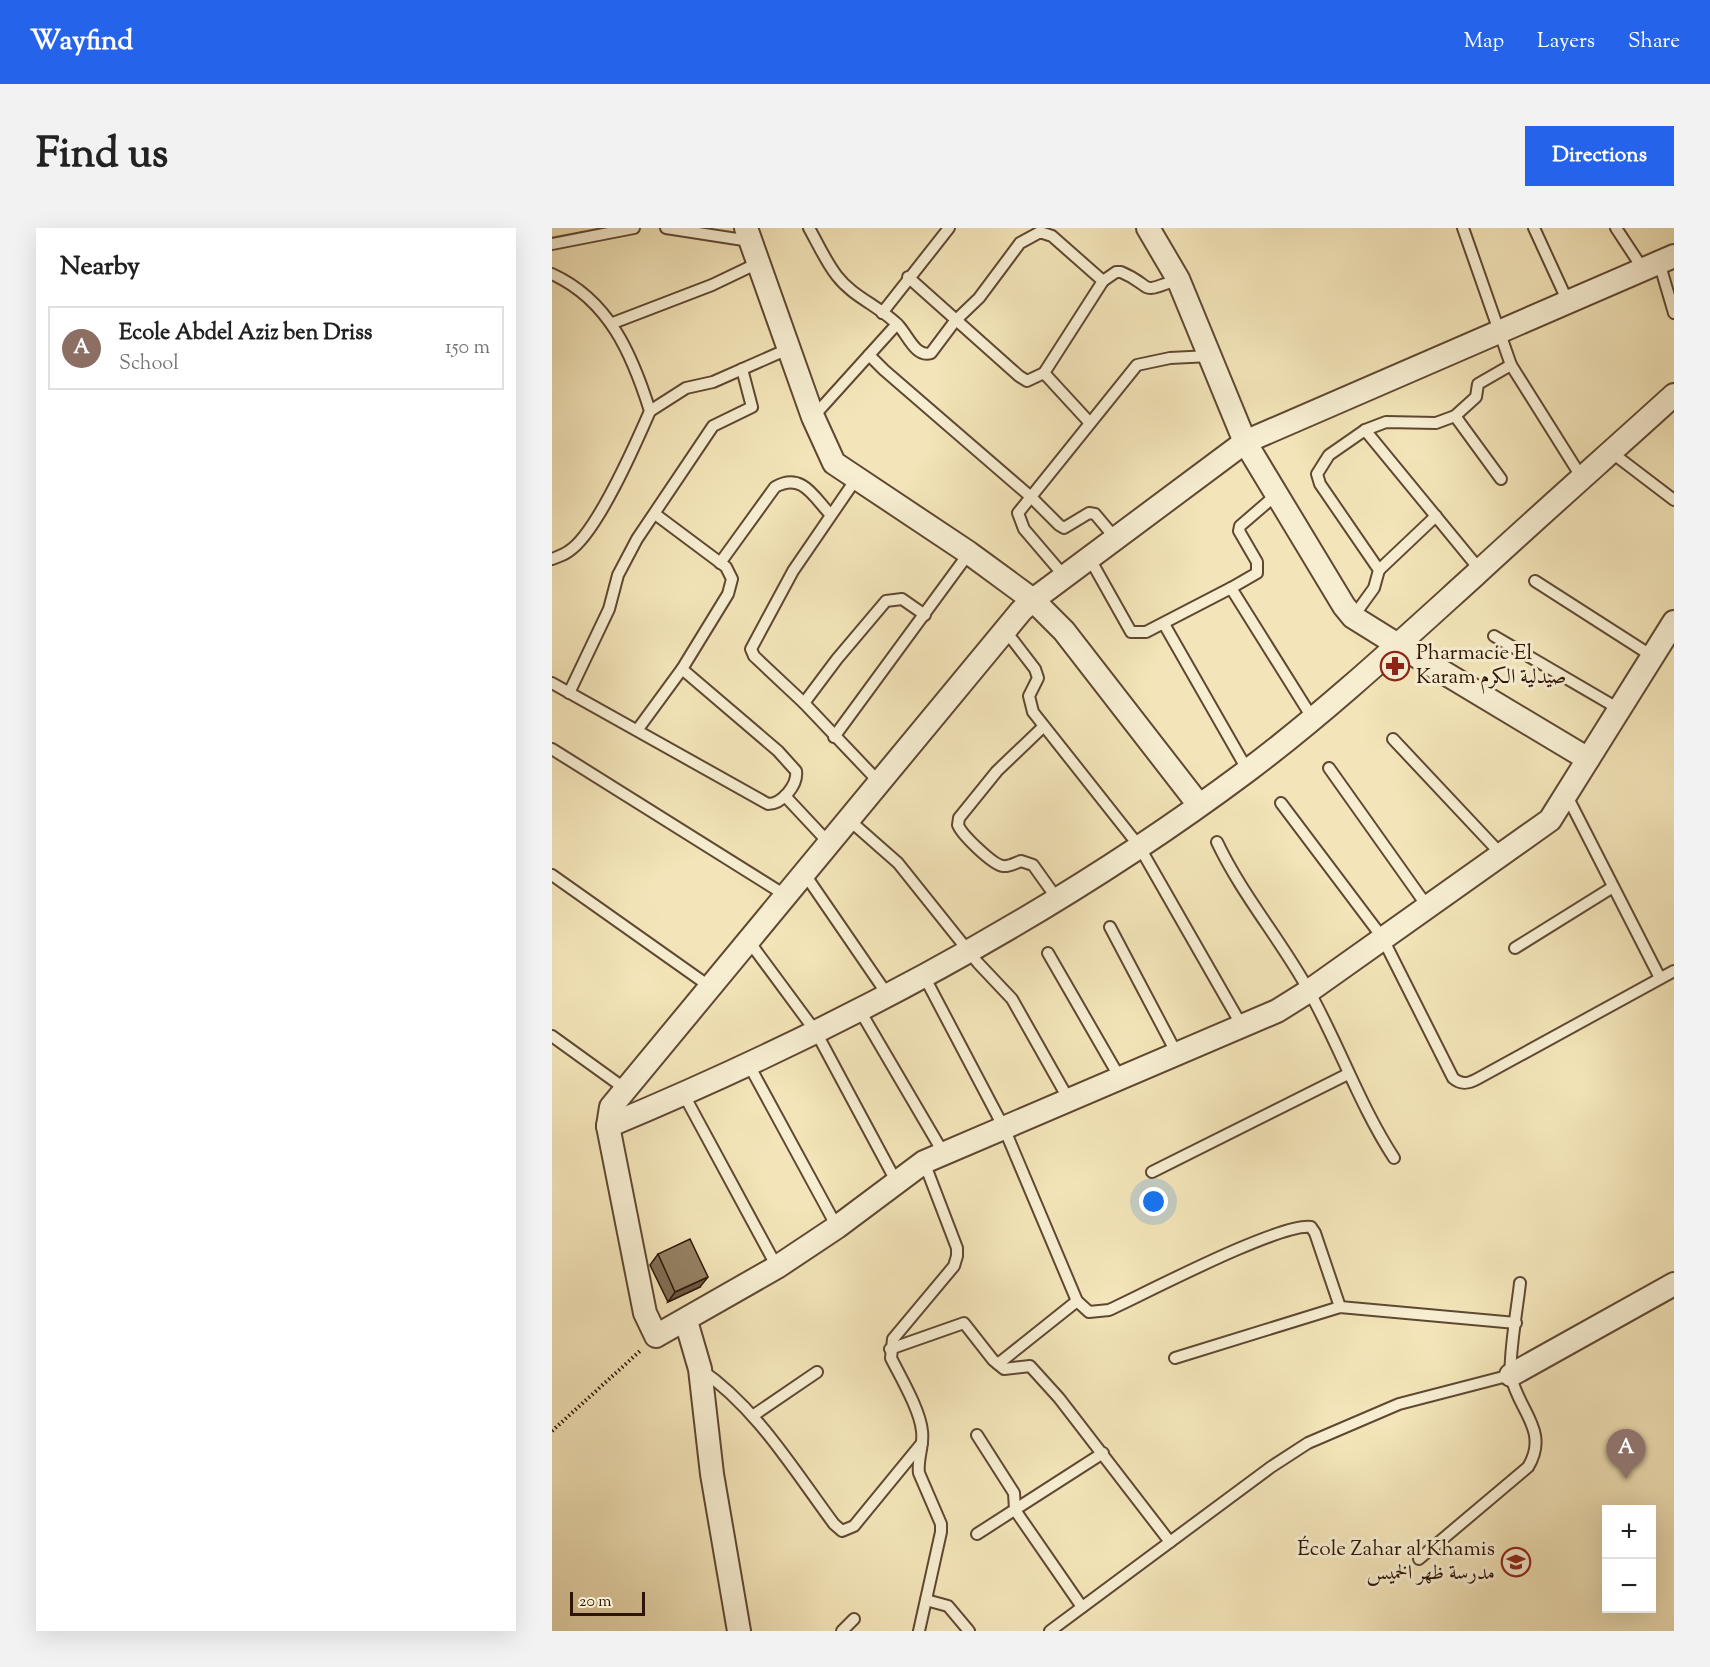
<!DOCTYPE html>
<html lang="en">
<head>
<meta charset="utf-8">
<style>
	body { margin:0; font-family:"Sorts Mill Goudy",Amiri,serif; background:#f2f2f2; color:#222 }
	.controls { position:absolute; right:18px; bottom:18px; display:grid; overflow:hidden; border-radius:0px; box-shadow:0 6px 24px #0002 }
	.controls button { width:54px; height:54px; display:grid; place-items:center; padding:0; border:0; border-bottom:2px solid #e0e0e0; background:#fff; color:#222; font:30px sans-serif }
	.scale { position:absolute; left:18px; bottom:15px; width:75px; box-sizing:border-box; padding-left:6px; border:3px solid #2e1405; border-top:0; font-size:16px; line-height:21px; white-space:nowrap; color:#2e1405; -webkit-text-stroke:4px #f7eed2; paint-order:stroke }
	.you { position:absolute; left:602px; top:974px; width:21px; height:21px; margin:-15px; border:4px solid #fff; border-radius:50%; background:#1a73e8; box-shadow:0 0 0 9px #1a73e833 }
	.badge { display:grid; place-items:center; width:39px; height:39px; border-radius:50%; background:#2563eb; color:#fff; font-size:20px; font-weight:700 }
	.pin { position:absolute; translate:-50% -50px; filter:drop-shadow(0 2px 3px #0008) }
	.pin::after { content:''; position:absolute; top:32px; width:21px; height:18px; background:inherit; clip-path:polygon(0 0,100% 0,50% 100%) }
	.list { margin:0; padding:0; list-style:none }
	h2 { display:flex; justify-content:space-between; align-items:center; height:78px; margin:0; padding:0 24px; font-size:26px }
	h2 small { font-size:20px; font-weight:400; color:#767676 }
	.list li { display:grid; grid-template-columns:39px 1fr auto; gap:18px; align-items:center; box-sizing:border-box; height:84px; margin:0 12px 12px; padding:0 12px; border:2px solid #e0e0e0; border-radius:0px }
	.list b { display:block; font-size:22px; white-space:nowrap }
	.list p { margin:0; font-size:20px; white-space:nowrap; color:#767676 }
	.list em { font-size:20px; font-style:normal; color:#767676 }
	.map { position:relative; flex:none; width:1122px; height:1403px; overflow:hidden; border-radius:0px }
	header { display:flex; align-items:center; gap:36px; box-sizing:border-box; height:84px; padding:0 30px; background:#2563eb; color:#fff }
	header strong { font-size:28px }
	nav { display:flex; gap:33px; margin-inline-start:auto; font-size:21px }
	.intro { display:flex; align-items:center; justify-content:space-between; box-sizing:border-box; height:144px; padding:0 36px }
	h1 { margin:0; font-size:42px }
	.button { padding:15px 27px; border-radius:0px; background:#2563eb; color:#fff; font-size:21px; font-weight:700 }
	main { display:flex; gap:36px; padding:0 36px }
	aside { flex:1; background:#fff; border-radius:0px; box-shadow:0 6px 24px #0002 }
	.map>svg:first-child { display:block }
</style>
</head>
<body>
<header>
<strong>Wayfind</strong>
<nav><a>Map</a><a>Layers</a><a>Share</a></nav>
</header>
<div class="intro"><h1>Find us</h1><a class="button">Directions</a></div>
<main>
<aside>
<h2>Nearby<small></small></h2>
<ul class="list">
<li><span class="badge" style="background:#8d6e63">A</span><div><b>Ecole Abdel Aziz ben Driss</b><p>School</p></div><em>150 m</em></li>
</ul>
</aside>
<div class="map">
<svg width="1122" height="1403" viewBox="0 0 1122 1403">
	<rect width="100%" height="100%" fill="#f3e5b9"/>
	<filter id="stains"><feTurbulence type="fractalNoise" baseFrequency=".00333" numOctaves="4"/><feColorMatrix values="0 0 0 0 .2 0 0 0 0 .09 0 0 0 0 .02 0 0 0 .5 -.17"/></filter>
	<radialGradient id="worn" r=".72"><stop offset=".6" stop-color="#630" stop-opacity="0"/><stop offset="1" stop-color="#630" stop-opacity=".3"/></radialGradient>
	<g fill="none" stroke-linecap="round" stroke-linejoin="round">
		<!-- lane casing -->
		<g stroke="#5f4832" stroke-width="14">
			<g id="lane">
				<polyline points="114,0 198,13"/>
				<path d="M257,0c9,16 17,34 28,48 17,22 43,30 62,50 9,10 17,32 32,27l24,-32 24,-23 41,-55 20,-11 12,4 51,45"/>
				<polyline points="911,0 959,137 1030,250"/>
				<polyline points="982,0 1016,74"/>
				<polyline points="1064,0 1091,41"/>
				<polyline points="0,16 82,0"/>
				<polyline points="1107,34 1122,85"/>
				<path d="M0,46c57,26 80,80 98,137 -14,32 -53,122 -81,140 -5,4 -12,6 -17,8"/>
				<path d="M356,49l111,99 8,5 17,-8 59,-92 13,-9h5c34,14 15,24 57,7"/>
				<polyline points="330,85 397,0"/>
				<polyline points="61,95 160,57 206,35"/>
				<polyline points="345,96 317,127 332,142 479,269 507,297 512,300 537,285 543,286 564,311"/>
				<polyline points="492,145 538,195"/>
				<polyline points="98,183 134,160 161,154 236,121"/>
				<polyline points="903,188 949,251"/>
				<polyline points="261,189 317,127"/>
				<polyline points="813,202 928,342"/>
				<polyline points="1059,224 1122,272"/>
				<polyline points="304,251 241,343 199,421 202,428 252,475 327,554"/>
				<polyline points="724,267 688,298 687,303 705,334 705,345 679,360 761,491"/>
				<polyline points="538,331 579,404 594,404 679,360"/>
				<path d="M168,335l55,-76c27,-15 38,9 55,27"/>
				<polyline points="827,342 884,288"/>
				<polyline points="513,349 472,301 466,285 585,137 618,130 658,128"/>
				<polyline points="983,353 1100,428"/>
				<polyline points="801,389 822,360 827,342 768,256 765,246 777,227 813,202 834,194 884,195 903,188 924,169 926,156 959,137"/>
				<polyline points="612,396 696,543"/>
				<polyline points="453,402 483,441 486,450 477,468 481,484 587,618 690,798"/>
				<polyline points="942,408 1067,481"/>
				<path d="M0,455l216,121c14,0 30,-19 28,-33l-18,-20 -96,-82"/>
				<polyline points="17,465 57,381 66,347 85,311 161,198 200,179 190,141"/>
				<polyline points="252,475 285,431 334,373 350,371 373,387"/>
				<path d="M491,499l-46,44 -38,47 -1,7c4,10 35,40 45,41 6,1 12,-3 18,-5l12,4 25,35"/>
				<polyline points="86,501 130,441 176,366 180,351 174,339 103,286"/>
				<polyline points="282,509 417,325"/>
				<polyline points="841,511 949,626"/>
				<polyline points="0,521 233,667"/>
				<polyline points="777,540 875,678"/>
				<polyline points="1014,566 1108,750"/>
				<polyline points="233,568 276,614"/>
				<path d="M729,575l101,134 71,141c8,7 15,6 24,1l197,-108"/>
				<polyline points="296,591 346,635 426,735 460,771 517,872"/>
				<path d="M665,614c25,53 64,98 92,149 30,54 51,115 85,167"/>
				<polyline points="252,645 335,766"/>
				<polyline points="0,647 157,758"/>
				<polyline points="558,699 625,826"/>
				<polyline points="196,712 264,804 345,955"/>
				<polyline points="963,720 1061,659"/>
				<polyline points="496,725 568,850"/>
				<path d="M371,746l81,154 73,173 12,11 20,-2c35,-16 172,-88 202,-83l4,6 25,74"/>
				<polyline points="307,781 392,926"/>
				<polyline points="0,808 72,860"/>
				<polyline points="197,837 285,999"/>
				<polyline points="132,867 225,1039"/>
				<polyline points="600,944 796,846"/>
				<polyline points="338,1121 412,1095 441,1132 452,1141 478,1138 507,1170 618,1314"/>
				<polyline points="623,1130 788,1079 964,1095"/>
				<polyline points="446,1136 525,1073"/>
				<path d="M148,1141c57,39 93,100 134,155l8,7 12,-5 68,-83"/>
				<polyline points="202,1187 265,1144"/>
				<polyline points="425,1207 462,1265 463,1282 530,1379"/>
				<polyline points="425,1306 551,1225"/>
				<path d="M867,1331l109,-92c22,-36 -10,-57 -17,-91 -3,-16 7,-73 9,-93"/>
				<polyline points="374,1372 396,1378 417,1403"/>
				<polyline points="290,1403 302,1391"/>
				<path d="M367,1403l22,-99v-8l-22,-51c-2,-14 5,-27 3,-42 -2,-21 -21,-53 -31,-73l2,-19 61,-73 3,-10v-8l-33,-86"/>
				<polyline points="498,1403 719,1239 756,1215 847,1176 959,1147"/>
			</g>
		</g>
		<!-- street casing -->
		<g stroke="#5f4832" stroke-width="26">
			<g id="street">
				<polyline points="194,0 261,189 282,235 417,325 481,372 512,403 647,577"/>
				<polyline points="596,0 626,51 693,214 792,378 801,389 846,417 1036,531"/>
				<polyline points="1122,28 693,214 481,372 469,383 59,879 56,898 93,1085 104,1108 225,1039 285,999 372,934 725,783 757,763 998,592 1122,394"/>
				<path d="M56,898c223,-93 445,-210 639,-355 80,-60 154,-129 228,-196 66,-61 133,-120 199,-180"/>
				<polyline points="134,1093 148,1141 160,1246 187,1403"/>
				<polyline points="959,1147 1122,1056"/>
			</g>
		</g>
		<!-- path -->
		<polyline stroke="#2e1405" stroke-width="4" stroke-dasharray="1.5 3" stroke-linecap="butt" points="0,1203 88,1123"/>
		<!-- lane -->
		<use href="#lane" stroke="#f7eed2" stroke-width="10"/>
		<!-- street -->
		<use href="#street" stroke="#f7eed2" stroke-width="22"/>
	</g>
	<!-- wall -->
	<polygon fill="#7f6f55" stroke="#2e1405" stroke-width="1.5" points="106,1026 148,1059 116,1074 98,1037"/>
	<!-- shaded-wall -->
	<polygon fill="#685a45" stroke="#2e1405" stroke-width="1.5" points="156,1049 148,1059 116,1074 123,1064"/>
	<!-- building -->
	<polygon fill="#948163" stroke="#2e1405" stroke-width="1.5" points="138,1011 156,1049 123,1064 106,1026"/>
	<!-- icons -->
	<defs>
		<g id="pharmacy-ring" transform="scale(1.5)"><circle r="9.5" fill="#f7eed2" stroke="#8f2418" stroke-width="1.5"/><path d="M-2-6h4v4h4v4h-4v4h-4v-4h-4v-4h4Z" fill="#8f2418"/></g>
		<g id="school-ring" transform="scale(1.5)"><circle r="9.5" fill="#f7eed2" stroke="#8f2418" stroke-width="1.5"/><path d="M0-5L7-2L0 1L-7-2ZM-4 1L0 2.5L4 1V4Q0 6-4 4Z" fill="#8f2418"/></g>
	</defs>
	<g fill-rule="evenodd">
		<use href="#pharmacy-ring" x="843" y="438"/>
		<use href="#school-ring" x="964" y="1334"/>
	</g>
	<g text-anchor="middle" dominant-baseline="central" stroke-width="6" stroke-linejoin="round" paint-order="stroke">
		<!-- poi labels -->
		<g font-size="21" fill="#2e1405" stroke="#f7eed2" text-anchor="start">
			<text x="864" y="426">Pharmacie El<tspan x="864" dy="24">Karam صيدلية الكرم</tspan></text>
			<text x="943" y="1322" text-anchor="end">École Zahar al Khamis<tspan x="943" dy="24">مدرسة ظهر الخميس</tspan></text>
		</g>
	</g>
	<rect width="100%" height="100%" filter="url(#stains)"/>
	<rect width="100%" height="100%" fill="url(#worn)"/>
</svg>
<div class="controls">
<button>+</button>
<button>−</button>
</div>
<div class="scale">20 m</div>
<div class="you"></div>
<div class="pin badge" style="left:1074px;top:1251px;background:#8d6e63">A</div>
</div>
</main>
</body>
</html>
